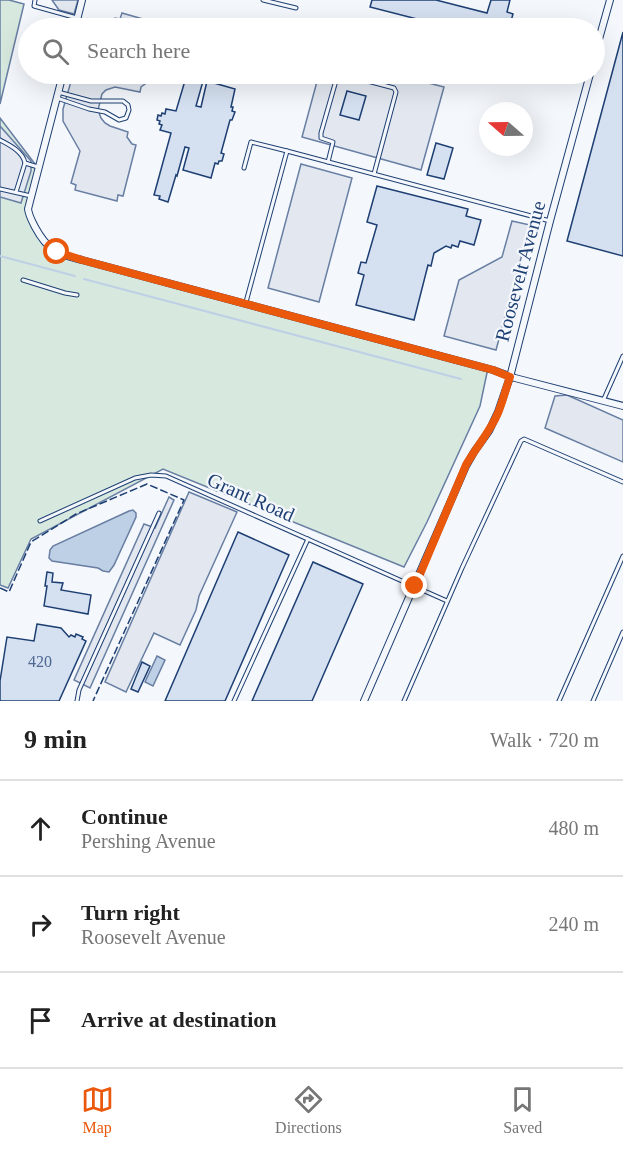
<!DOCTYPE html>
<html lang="en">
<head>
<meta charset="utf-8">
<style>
	body { margin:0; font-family:"Times New Roman",serif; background:#f2f2f2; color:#222 }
	.compass { position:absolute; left:479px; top:102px; width:54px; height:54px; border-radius:50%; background:#fff; box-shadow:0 6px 24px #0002; rotate:290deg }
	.stop { position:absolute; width:18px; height:18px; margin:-14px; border:4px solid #ea580c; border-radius:50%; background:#fff }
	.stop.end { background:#ea580c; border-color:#fff; box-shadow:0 2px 6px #0008 }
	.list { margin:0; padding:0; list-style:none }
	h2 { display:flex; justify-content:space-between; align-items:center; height:78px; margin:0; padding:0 24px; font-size:26px }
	h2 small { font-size:20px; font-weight:400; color:#767676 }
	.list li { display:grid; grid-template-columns:39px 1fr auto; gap:18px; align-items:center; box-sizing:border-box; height:96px; padding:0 24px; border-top:2px solid #e0e0e0 }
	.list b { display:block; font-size:22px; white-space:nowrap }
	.list p { margin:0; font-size:20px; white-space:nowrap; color:#767676 }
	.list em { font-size:20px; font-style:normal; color:#767676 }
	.icon { flex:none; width:33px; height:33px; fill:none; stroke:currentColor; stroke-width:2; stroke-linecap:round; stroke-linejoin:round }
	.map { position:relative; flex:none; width:623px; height:701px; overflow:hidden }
	.search { position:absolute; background:#fff; box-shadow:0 6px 24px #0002; left:18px; right:18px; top:18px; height:66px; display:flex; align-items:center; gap:15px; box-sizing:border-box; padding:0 21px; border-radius:33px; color:#767676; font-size:22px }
	.sheet { height:366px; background:#fff }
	nav { display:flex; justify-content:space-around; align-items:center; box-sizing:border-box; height:84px; border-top:2px solid #e0e0e0; background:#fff; font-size:16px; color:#767676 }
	nav a { display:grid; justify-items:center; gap:3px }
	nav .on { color:#ea580c }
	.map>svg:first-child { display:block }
</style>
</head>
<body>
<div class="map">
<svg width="623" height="701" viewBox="0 0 623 701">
	<rect width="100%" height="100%" fill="#f4f7fb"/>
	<!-- green -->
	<g fill="#d7e8df" stroke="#687fa3" stroke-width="1.5">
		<polygon points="0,0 9,0 24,4 0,104"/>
		<polygon points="0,118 38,168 29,204 31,221 57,252 488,368 480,406 427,522 404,567 163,469 31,539 8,588 0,585"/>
	</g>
	<!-- parking -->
	<g fill="#e3e8f0" stroke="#687fa3" stroke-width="1.5">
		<polygon points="52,0 78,0 74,14 59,10"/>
		<polygon points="122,13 164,25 163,28 112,28 115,18 120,19"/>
		<polygon points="547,19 576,26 575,28 544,28"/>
		<polygon points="75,74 156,74 153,83 148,82 141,87 140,92 115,87 106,90 102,94 98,110 101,118 105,123 110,126 128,132 127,137 132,144 136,145 123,196 118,195 117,201 75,190 76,185 71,183 80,151 63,121 63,109 72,78"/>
		<polygon points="319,74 394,74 444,87 421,170 302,137"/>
		<polygon points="0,126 31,161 31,171 21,203 0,197"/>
		<polygon points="301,164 352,178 319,302 268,288"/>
		<polygon points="512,221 530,225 496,350 444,336 459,280 502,257"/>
		<polygon points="567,395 623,420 623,462 545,428 555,396"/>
		<polygon points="189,492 237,512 199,596 196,610 180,645 154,633 126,692 105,682"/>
		<polygon points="169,497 174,500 90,688 74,680 144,524 155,528"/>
	</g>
	<!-- water -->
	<g fill="#bed0e5" stroke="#687fa3" stroke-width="1.5">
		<polygon points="133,510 136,513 136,517 114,565 109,572 103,571 98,568 52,561 49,558 50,550 53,546 129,511"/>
		<polygon points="157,656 165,660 153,686 145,682"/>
	</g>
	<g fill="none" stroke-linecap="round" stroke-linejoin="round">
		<!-- stream -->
		<g stroke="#bed0e5" stroke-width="2">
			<polyline points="0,256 75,276"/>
			<polyline points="84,279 461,379"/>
		</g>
	</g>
	<!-- building -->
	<g fill="#d5e0f0" stroke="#1d3f73" stroke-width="1.5">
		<polygon points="372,0 436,0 487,13 491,0 510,0 507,12 513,14 509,28 452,28 370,7"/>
		<polygon points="623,32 623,256 567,241"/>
		<polygon points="187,74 205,74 196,106 201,107 207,81 235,89 231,107 233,107 232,111 235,112 232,120 230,120 221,153 224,154 222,161 219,161 218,164 215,163 211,178 183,170 189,148 185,147 177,176 176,175 168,202 159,199 160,196 154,195 171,133 160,130 162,125 159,124 160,121 157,120 158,115 161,116 162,113 165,114 166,109 176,111"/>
		<polygon points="476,74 497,74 496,81 476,75"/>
		<polygon points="347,91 366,96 359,120 340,115"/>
		<polygon points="436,143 453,148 444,179 427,175"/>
		<polygon points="377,186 468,209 466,216 481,220 474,245 460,241 458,247 452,245 451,248 446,246 434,253 431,266 428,265 414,320 356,305 364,275 358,273 361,262 366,263 377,225 367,222"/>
		<polygon points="238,532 289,555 225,701 165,701"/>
		<polygon points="313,562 363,584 312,701 252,701"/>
		<polygon points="47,572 53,573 52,582 63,583 61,590 91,595 88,614 44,606 47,586 45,586"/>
		<polygon points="37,624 61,628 69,637 71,635 75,637 76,634 83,637 82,639 86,641 59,701 0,701 0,681 7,637 34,641"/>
		<polygon points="142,662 150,666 138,692 131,689"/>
	</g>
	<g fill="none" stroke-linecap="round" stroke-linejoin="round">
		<!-- lane casing -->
		<g stroke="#1d3f73" stroke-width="5">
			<g id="lane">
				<polyline points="35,0 34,6 77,18"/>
				<polyline points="263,0 296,8"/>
				<polyline points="57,98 89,109 105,112 119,120 126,118 129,110 128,105 123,101 91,101 58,92"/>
				<path d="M0,140c10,5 23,12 25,23"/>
				<polyline points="328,162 333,142 321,138 321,133 337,77 341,74 394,88 396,92 374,174"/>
				<polyline points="244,168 251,142 287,151"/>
				<polyline points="0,189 31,196"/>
				<polyline points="16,192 25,163 38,167"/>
				<polyline points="23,280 65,293 77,295"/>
				<polyline points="246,302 287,151 550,221"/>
				<polyline points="603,401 623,356"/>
				<polyline points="40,521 135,478 151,475 166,476 447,601"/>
				<polyline points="77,701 79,690 159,513"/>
				<polyline points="234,701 308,539"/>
				<polyline points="404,701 462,568 521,441 524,439 623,482"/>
				<polyline points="559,701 623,556"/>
				<polyline points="593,701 623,632"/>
			</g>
		</g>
		<!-- street casing -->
		<g stroke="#1d3f73" stroke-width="8">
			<g id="street">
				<polyline points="75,28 82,0"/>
				<polyline points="594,57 610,0"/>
				<path d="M63,74l-35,135c1,7 4,12 7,18 13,24 22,27 47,33l411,110 22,8 108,28"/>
				<polyline points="364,701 466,466 474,452 489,431 498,412 510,377 550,221 590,74"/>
			</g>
		</g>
		<!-- lane -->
		<use href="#lane" stroke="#f4f7fb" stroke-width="3"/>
		<!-- street -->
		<use href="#street" stroke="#f4f7fb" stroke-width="6"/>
		<!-- fence -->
		<polyline stroke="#1d3f73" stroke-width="1.5" stroke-dasharray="8 3" stroke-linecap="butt" points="0,588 9,592 31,542 76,514 147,484 184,500 93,701"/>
	</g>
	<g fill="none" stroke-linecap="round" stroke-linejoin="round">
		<!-- route -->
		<path stroke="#ea580c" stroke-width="8" d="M57,252l25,8 411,110 17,7c-4,11 -7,24 -12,36 -8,19 -22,34 -32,52l-51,121"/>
	</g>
	<g text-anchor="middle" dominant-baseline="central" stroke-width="4.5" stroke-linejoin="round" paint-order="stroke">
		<!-- number labels -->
		<g font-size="16" fill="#4b6792">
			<text x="40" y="661">420</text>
		</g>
		<!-- street labels -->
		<g font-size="20" fill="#1d3f73" stroke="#f4f7fb">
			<text transform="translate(520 271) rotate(-75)">Roosevelt Avenue</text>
			<text transform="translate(251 497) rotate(24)">Grant Road</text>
		</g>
	</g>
</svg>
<svg class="compass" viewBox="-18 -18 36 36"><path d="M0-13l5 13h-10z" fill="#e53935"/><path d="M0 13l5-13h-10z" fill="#767676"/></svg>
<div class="stop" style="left:57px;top:252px"></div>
<div class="stop end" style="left:415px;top:586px"></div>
<div class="search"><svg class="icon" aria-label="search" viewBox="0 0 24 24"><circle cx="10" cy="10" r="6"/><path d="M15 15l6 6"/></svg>Search here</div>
</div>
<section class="sheet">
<h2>9 min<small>Walk · 720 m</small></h2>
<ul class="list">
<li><svg class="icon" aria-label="ahead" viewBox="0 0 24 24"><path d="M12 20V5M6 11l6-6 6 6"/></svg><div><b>Continue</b><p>Pershing Avenue</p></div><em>480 m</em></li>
<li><svg class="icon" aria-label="right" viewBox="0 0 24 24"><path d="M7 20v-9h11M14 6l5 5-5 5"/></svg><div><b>Turn right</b><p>Roosevelt Avenue</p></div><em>240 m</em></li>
<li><svg class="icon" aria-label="arrive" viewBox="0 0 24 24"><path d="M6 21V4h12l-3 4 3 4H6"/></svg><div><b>Arrive at destination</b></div></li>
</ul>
</section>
<nav>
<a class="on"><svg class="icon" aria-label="map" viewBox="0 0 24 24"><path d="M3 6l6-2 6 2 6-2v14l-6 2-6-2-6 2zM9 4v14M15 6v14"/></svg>Map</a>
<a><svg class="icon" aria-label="directions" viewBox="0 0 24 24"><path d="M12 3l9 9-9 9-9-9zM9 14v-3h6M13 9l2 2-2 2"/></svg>Directions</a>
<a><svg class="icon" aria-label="saved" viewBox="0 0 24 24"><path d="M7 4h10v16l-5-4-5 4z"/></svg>Saved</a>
</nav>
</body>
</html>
